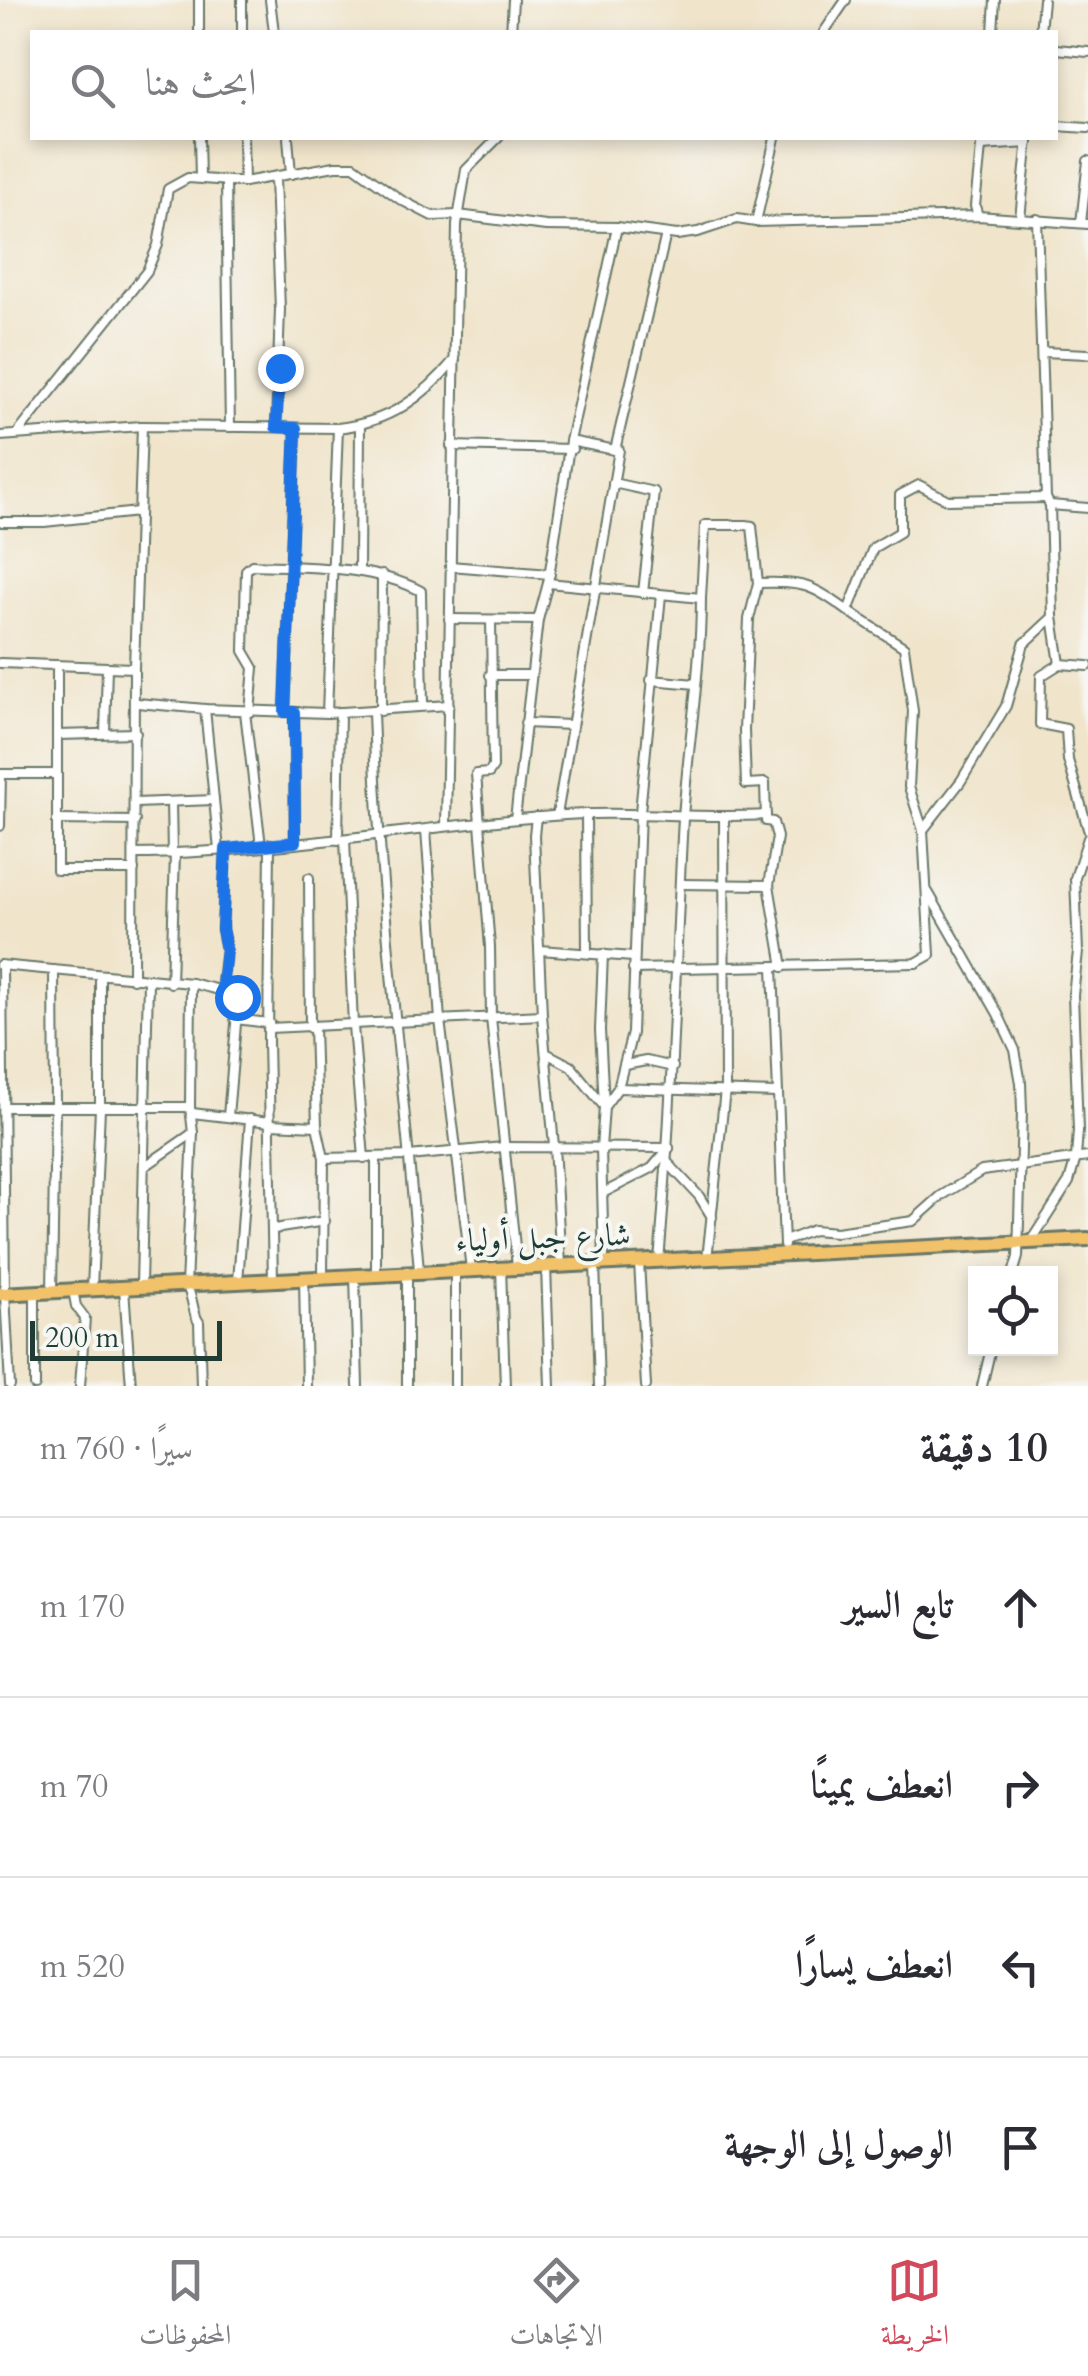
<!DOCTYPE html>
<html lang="ar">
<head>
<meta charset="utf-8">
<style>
	body { margin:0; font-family:Cardo,Amiri,serif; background:#f2f2f3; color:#2b2b33; direction:rtl }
	.controls { position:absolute; right:30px; bottom:30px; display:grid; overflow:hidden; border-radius:0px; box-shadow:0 5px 15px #0003 }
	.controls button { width:90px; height:90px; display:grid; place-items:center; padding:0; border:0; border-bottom:2px solid #e1e1e2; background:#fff; color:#2b2b33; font:50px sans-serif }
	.scale { position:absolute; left:30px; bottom:25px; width:192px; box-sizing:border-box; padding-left:10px; border:5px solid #1f3d34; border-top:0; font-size:28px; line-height:35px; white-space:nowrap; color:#1f3d34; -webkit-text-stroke:8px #f6f6f2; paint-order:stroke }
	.stop { position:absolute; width:30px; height:30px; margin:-22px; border:8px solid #1a73e8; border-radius:50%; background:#fff }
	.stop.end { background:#1a73e8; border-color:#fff; box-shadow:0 2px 10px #0008 }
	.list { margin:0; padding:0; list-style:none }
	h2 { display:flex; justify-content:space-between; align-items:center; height:130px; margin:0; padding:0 40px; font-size:42px }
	h2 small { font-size:32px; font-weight:400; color:#7c7c81 }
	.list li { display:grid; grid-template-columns:65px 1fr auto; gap:30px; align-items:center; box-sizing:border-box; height:180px; padding:0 40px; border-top:2px solid #e1e1e2 }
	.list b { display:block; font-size:38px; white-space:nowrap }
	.list em { font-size:32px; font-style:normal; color:#7c7c81 }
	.icon { flex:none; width:55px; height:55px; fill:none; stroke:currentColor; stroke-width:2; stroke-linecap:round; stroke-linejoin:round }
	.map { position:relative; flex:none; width:1088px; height:1386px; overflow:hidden; direction:ltr }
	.search { position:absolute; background:#fff; box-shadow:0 5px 15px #0003; left:30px; right:30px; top:30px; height:110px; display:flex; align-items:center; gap:25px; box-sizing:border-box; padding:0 35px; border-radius:0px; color:#7c7c81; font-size:38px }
	.sheet { height:850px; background:#fff }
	nav { display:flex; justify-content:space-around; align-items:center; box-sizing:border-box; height:140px; border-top:2px solid #e1e1e2; background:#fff; font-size:28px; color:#7c7c81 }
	nav a { display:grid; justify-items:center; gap:5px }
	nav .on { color:#d1495b }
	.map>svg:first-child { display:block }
</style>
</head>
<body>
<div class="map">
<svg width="1088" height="1386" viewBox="0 0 1088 1386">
	<rect width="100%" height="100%" fill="#f6f6f2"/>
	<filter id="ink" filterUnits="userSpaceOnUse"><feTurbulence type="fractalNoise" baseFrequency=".01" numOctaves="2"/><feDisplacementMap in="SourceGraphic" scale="20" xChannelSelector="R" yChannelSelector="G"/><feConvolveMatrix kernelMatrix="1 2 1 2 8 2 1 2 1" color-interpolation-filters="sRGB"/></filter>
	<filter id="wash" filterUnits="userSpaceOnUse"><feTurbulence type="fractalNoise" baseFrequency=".0048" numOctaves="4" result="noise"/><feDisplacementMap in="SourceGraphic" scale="40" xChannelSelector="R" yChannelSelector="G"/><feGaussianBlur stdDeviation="2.25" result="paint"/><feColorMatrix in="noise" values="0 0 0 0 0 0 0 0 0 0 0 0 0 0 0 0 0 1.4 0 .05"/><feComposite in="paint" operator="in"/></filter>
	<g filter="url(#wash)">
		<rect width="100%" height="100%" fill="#f0e4ca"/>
	</g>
	<g filter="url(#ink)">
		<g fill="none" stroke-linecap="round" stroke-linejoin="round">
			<!-- minor casing -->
			<g stroke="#687768" stroke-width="12">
				<g id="minor">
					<polyline points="242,0 242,32"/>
					<polyline points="270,0 274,32"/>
					<polyline points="199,32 199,0"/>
					<polyline points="511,32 513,0"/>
					<polyline points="824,32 846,0"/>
					<polyline points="993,32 995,0"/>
					<polyline points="1040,32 1043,0"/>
					<polyline points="1056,49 1088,52"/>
					<polyline points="1056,126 1088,128"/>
					<polyline points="199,138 200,178"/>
					<polyline points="243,138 244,182"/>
					<polyline points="288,138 291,174"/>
					<polyline points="981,146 1028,143"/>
					<polyline points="275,179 280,309 276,427"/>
					<polyline points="226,184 230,427"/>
					<polyline points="978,216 975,206 982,138"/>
					<polyline points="1020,219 1028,138"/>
					<polyline points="1037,219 1046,498 1050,505 1053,617 1060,664"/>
					<polyline points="756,222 775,138"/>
					<polyline points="1081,223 1088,161"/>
					<polyline points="1043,352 1088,354"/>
					<polyline points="18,433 147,271 158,245 168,189 188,178 244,182 335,166 354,166 401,200 432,216 458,215 546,226 617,227 677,235 698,232 737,219 756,222 978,216 1088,224"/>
					<path d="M0,436l142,-10 196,2c51,-6 85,-30 117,-69"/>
					<polyline points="570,441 615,450"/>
					<polyline points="451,446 572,449"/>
					<polyline points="613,483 654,492 643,593"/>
					<polyline points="1050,505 1088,508"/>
					<polyline points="0,522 44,522 138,512"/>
					<polyline points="450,566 550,574"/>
					<polyline points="359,571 360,425"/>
					<path d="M548,583l153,15c0,74 -13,146 -18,220 -8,148 -11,295 -24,443"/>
					<polyline points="758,583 749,619 744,730 746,784 765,783 766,821 773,822 777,837 769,885"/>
					<path d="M701,598l4,-73h41l6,1 6,57c47,-1 52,1 90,28"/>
					<polyline points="449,619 538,620"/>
					<polyline points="491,620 493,767 489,773 476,774 490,947 491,1018 517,1266"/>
					<polyline points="0,663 134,668"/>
					<polyline points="57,665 57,870 134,870"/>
					<polyline points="1088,666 1060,664 1041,676 1040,724 1066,729 1068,760 1088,829"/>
					<polyline points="490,675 530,675"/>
					<polyline points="651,680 696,684"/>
					<polyline points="137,703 205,709 327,713 449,705"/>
					<polyline points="205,709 219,850"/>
					<polyline points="381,711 382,575"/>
					<polyline points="245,712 261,846"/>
					<path d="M250,712l4,-44 -10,-17 2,-81 6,-5c56,2 118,0 169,26l2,114"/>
					<polyline points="285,712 296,428"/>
					<polyline points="294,712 295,841"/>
					<path d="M373,712c6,187 31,372 46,559"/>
					<polyline points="327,713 338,428"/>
					<polyline points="525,723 571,725"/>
					<polyline points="105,733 107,667"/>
					<polyline points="57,735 136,733"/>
					<polyline points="0,774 57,774"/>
					<polyline points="171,802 172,854"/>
					<polyline points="135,803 214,800"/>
					<polyline points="586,814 587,953"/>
					<polyline points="557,815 619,450 615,450 666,234"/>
					<polyline points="536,817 534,835 542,1015 554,1146 561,1265"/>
					<polyline points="515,819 538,620 548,583 570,441 617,227"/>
					<polyline points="57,820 135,821"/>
					<polyline points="0,826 1,774"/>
					<polyline points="446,826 457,225 466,170 498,138"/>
					<polyline points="426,830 440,1020 471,1269"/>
					<polyline points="923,830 961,781 1006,706 1024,644 1053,617"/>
					<polyline points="345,839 353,1026 364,1158"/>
					<polyline points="338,840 340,712"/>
					<polyline points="270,844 268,1041 273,1280"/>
					<path d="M134,854c140,-1 279,-27 418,-38 72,-6 143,3 214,-1"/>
					<polyline points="309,878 310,1028"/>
					<polyline points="680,884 769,885 783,967"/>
					<polyline points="928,892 998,1014 1015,1050 1021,1083 1022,1111 1018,1257 1013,1274"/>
					<polyline points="540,950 633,957"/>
					<polyline points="603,954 600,1030 604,1105"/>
					<polyline points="0,965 191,983 235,994 238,1001 228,1116"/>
					<polyline points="2,966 5,1294 10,1386"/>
					<polyline points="773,967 784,1245"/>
					<polyline points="633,969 916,963 930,955 923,830 909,787 913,711 904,647 848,611 873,548 900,532 900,495 919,485 948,500 1046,498"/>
					<polyline points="133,979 134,668 142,426"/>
					<polyline points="171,983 175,853"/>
					<path d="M191,983l-1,124 3,26 -7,152c8,13 6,29 13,37l2,64"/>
					<polyline points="221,990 226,949 222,929 226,849"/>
					<polyline points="235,1019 269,1023"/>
					<polyline points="314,1027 317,1126 324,1158 323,1276"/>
					<polyline points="269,1028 542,1015"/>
					<polyline points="546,1053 571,1066 602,1104"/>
					<polyline points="625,1065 646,1061 673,1067"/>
					<polyline points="618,1088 777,1093"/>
					<polyline points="5,1107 190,1107"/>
					<polyline points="192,1113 270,1122"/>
					<polyline points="270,1124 317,1126"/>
					<polyline points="324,1158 409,1156 503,1147 669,1148"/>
					<polyline points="376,1158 376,1274"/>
					<polyline points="668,1163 699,1196 712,1217"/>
					<polyline points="144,1167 193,1133"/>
					<polyline points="605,1192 652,1168 669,1148"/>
					<polyline points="274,1229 325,1221"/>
					<polyline points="785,1241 813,1230 836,1232 913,1221 941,1196 982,1171 1088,1157"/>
					<polyline points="1031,1241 1069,1182 1076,1158 1078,1130 1073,995 1078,952 1075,878 1088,838"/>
					<polyline points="707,1259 725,1090 724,816"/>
					<polyline points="639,1262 646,1386"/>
					<polyline points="595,1263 599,1386"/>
					<polyline points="604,1263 601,1148 604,1107 618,1088 632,1033 640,812 661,595"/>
					<polyline points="546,1266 550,1386"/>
					<polyline points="501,1267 505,1386"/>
					<polyline points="355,1275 358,1386"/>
					<polyline points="304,1277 306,1386"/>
					<polyline points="238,1282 250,1119"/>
					<polyline points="141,1286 148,981"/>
					<polyline points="124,1288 131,1386"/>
					<polyline points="92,1289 100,1108 100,976"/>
					<polyline points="73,1290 76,1306 85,1318 80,1386"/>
					<polyline points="52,1291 55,1108 54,970"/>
					<polyline points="35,1386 35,1292"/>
					<polyline points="407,1386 407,1271"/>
					<polyline points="455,1386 455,1269"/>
					<polyline points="982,1386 991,1348"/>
				</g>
			</g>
			<!-- trunk casing -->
			<g stroke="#687768" stroke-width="18">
				<polyline id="trunk" points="0,1294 1088,1239"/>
			</g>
			<!-- minor -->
			<use href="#minor" stroke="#fff" stroke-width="8"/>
			<!-- trunk -->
			<use href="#trunk" stroke="#f2c26a" stroke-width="12"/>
		</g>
	</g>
	<g fill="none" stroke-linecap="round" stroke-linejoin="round" filter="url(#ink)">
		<!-- route -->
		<polyline stroke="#1a73e8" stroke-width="12" points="237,997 222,990 226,949 222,929 226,849 295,842 294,712 285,712 296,428 276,427 280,368"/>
	</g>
	<g text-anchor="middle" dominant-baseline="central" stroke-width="8" stroke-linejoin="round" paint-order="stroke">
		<!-- street labels -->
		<g font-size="32" fill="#1f3d34" stroke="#f6f6f2">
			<text transform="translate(543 1238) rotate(-2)">شارع جبل أولياء</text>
		</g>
	</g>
</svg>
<div class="controls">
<button><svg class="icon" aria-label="locate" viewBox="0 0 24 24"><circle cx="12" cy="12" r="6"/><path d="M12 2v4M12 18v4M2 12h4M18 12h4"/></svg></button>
</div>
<div class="scale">200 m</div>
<div class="stop" style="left:237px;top:997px"></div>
<div class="stop end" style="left:280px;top:368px"></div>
<div class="search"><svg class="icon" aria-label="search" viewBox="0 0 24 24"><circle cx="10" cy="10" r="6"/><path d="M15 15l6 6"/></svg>ابحث هنا</div>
</div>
<section class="sheet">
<h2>10 دقيقة<small>سيرًا · 760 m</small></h2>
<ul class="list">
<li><svg class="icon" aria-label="ahead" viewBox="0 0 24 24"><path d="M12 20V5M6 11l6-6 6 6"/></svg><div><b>تابع السير</b></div><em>170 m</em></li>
<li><svg class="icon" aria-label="right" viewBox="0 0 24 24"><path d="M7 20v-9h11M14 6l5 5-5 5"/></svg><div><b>انعطف يمينًا</b></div><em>70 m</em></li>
<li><svg class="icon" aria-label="left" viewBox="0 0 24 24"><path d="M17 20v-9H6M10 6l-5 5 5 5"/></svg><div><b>انعطف يسارًا</b></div><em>520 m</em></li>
<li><svg class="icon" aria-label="arrive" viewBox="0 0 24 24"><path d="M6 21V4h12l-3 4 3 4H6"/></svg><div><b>الوصول إلى الوجهة</b></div></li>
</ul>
</section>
<nav>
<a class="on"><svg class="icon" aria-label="map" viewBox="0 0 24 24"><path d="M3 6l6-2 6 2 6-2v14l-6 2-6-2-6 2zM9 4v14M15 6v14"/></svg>الخريطة</a>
<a><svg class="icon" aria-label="directions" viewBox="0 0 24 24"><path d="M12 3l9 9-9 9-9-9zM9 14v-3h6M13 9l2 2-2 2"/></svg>الاتجاهات</a>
<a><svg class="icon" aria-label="saved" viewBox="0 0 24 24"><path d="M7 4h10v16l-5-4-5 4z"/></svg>المحفوظات</a>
</nav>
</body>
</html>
